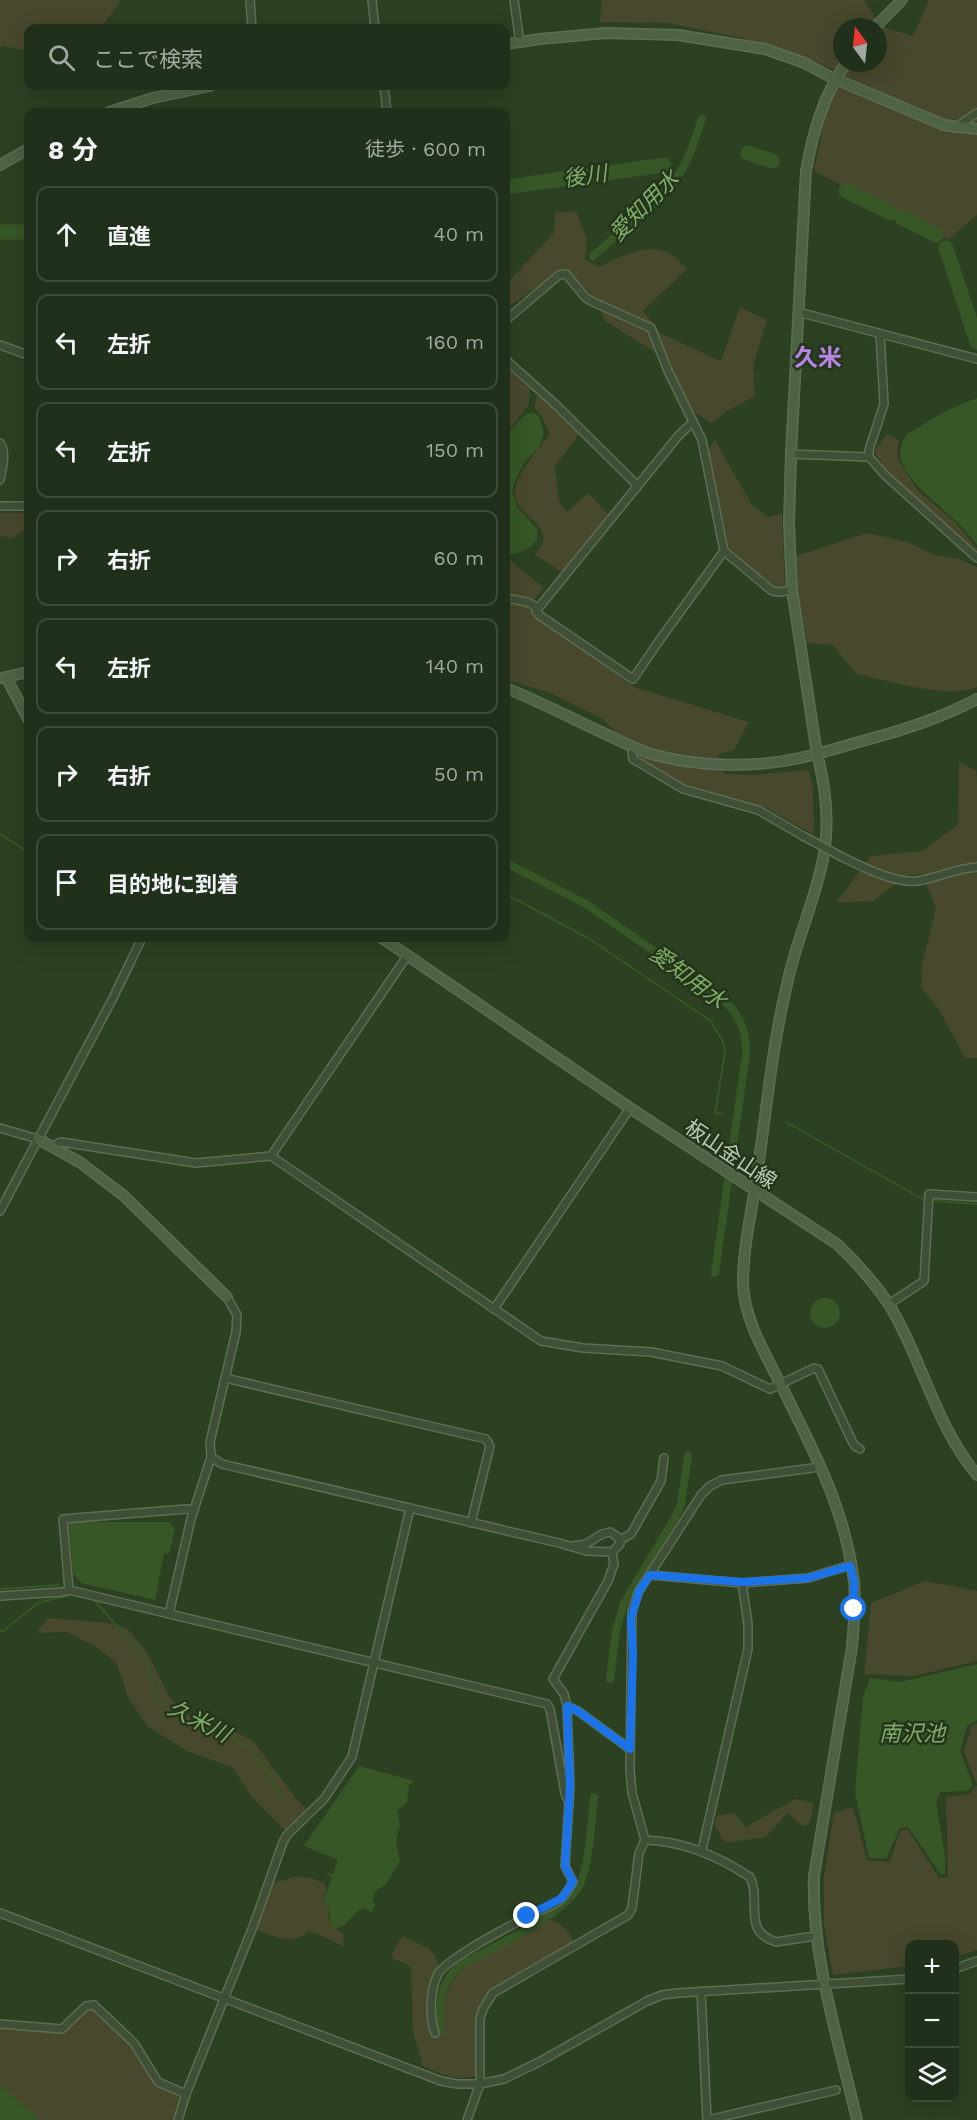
<!DOCTYPE html>
<html lang="ja">
<head>
<meta charset="utf-8">
<style>
	body { margin:0; font-family:"Work Sans","Noto Sans JP",sans-serif; background:#2d3c27; color:#f1f3f6 }
	.controls { position:absolute; right:18px; bottom:18px; display:grid; overflow:hidden; border-radius:12px; box-shadow:0 6px 24px #0002 }
	.controls button { width:54px; height:54px; display:grid; place-items:center; padding:0; border:0; border-bottom:2px solid #3e4b39; background:#21301a; color:#f1f3f6; font:30px sans-serif }
	.compass { position:absolute; left:833px; top:18px; width:54px; height:54px; border-radius:50%; background:#21301a; box-shadow:0 6px 24px #0002; rotate:345deg }
	.stop { position:absolute; width:18px; height:18px; margin:-14px; border:4px solid #1a73e8; border-radius:50%; background:#fff }
	.stop.end { background:#1a73e8; border-color:#fff; box-shadow:0 2px 6px #0008 }
	.list { margin:0; padding:0; list-style:none }
	h2 { display:flex; justify-content:space-between; align-items:center; height:78px; margin:0; padding:0 24px; font-size:26px }
	h2 small { font-size:20px; font-weight:400; color:#a2a9a2 }
	.list li { display:grid; grid-template-columns:39px 1fr auto; gap:18px; align-items:center; box-sizing:border-box; height:96px; margin:0 12px 12px; padding:0 12px; border:2px solid #3e4b39; border-radius:12px }
	.list b { display:block; font-size:22px; white-space:nowrap }
	.list em { font-size:20px; font-style:normal; color:#a2a9a2 }
	.icon { flex:none; width:33px; height:33px; fill:none; stroke:currentColor; stroke-width:2; stroke-linecap:round; stroke-linejoin:round }
	.map { position:relative; flex:none; width:977px; height:2120px; overflow:hidden }
	.search { position:absolute; background:#21301a; box-shadow:0 6px 24px #0002; left:24px; top:24px; width:486px; height:66px; display:flex; align-items:center; gap:15px; box-sizing:border-box; padding:0 21px; border-radius:12px; color:#a2a9a2; font-size:22px }
	.panel { position:absolute; background:#21301a; box-shadow:0 6px 24px #0002; left:24px; top:108px; width:486px; height:834px; border-radius:12px }
	.map>svg:first-child { display:block }
</style>
</head>
<body>
<div class="map">
<svg width="977" height="2120" viewBox="0 0 977 2120">
	<rect width="100%" height="100%" fill="#2c4022"/>
	<!-- green -->
	<g fill="#47482c" fill-rule="evenodd">
		<polygon points="0,0 118,0 120,2 101,28 28,28 28,51 3,46 0,48"/>
		<path d="M602,0h262l18,27 31,9 16,-36h48v215l-29,25 -134,-69 11,-55 19,-43 -39,-15 -64,-20 -74,-15 -67,-1zM842,27h36v36h-36z"/>
		<path d="M576,211l11,28 -2,21 14,7c22,-10 45,-25 70,-14 6,3 13,11 18,16l-44,42 19,23 59,27 19,-54 27,13 -14,45 2,31 -26,14 -18,13 -30,-20 -26,-51 -50,-31 -11,-23 -28,-30 -60,40v-24l48,-51 1,-20z"/>
		<polygon points="506,367 530,389 529,404 513,425 506,432"/>
		<path d="M538,393l41,41 -24,32 4,36 8,10 21,-19 21,22 -47,57 -27,-17c2,-3 7,-9 8,-12 4,-23 -32,-30 -28,-53 4,-21 23,-40 35,-56l-9,-19 -7,-7z"/>
		<polygon points="887,434 899,440 897,457 918,491 954,521 977,548 977,554 889,475 874,451"/>
		<polygon points="715,440 752,505 768,517 782,514 785,586 782,589 774,589 730,554 707,451"/>
		<polygon points="0,513 28,513 28,527 13,538 0,536"/>
		<path d="M867,533l43,10 24,12 25,4 18,8v120c-28,13 -91,-7 -121,-13l-23,-29 -26,-2 -12,-66 1,-21z"/>
		<polygon points="506,560 511,561 543,587 529,609 634,687 749,722 734,750 718,754 725,774 753,775 808,770 813,787 814,835 767,808 684,784 644,761 603,719 550,693 506,680"/>
		<polygon points="959,762 976,771 977,778 977,1058 965,1058 938,1008 921,988 922,965 936,908 922,874 908,875 873,901 836,903 871,856 922,851 958,825"/>
		<polygon points="925,1581 977,1591 977,1661 914,1676 864,1674 871,1603"/>
		<polygon points="49,1618 108,1623 127,1628 148,1654 170,1698 186,1714 238,1733 254,1742 296,1798 307,1810 296,1826 287,1832 251,1796 232,1767 187,1751 147,1726 128,1697 117,1664 99,1649 67,1632 38,1633 40,1627"/>
		<polygon points="977,1723 977,1785 964,1752 971,1727"/>
		<polygon points="977,1785 977,1950 955,1957 954,1944 910,1944 909,1966 833,1975 824,1925 824,1876 834,1813 853,1807 867,1860 889,1862 901,1830 908,1830 939,1878 948,1877 946,1797 970,1794"/>
		<polygon points="795,1799 814,1803 810,1822 803,1827 787,1813 766,1837 725,1843 715,1827 716,1816 734,1813 746,1827"/>
		<path d="M297,1876l17,3 11,5 1,6 -3,13 7,5 -2,9 2,7 13,10 1,13 -26,-13 -10,-2c-17,14 -33,4 -53,-2l19,-47z"/>
		<path d="M548,1920c14,2 20,10 26,22l-74,44 -13,10 -11,27 1,52c-16,8 -39,-2 -54,-9l-10,-35 -2,-63 -7,-6 -10,-2 -3,-6 12,-18 26,13 7,8 2,8 -9,41 4,29 10,-4c1,-29 0,-45 24,-66z"/>
		<polygon points="87,2008 92,2008 133,2047 153,2080 181,2095 182,2098 175,2120 39,2120 0,2087 0,2027 60,2031"/>
	</g>
	<!-- water -->
	<g fill="#375727">
		<path d="M977,398v147c-14,-19 -31,-33 -49,-49 -14,-13 -38,-38 -23,-59 3,-5 14,-9 19,-13 17,-11 34,-19 53,-26z"/>
		<path d="M532,412l7,4 5,17 -5,14 -15,16 -9,18 -3,11 5,15 20,22c0,0 0,10 0,10 -4,10 -22,16 -31,16v-121l19,-19z"/>
		<circle cx="825" cy="1313" r="15"/>
		<polygon points="69,1522 169,1522 175,1529 169,1554 164,1553 155,1600 81,1583 73,1574"/>
		<polygon points="977,1664 977,1720 967,1726 960,1752 973,1785 967,1791 941,1792 936,1801 945,1856 945,1873 941,1875 908,1827 900,1828 886,1859 869,1858 855,1792 863,1696 870,1678 900,1682"/>
		<path d="M359,1766l56,15 -6,4 -2,18 -10,8 3,14 -4,16 4,20 -14,23 -12,9 -1,9 3,2 -4,8 -7,-4c-14,3 -15,19 -30,20l-5,-4v-16l-7,-5 9,-26 -6,-3 1,-1 6,1 5,-14 -34,-14z"/>
		<polygon points="0,2087 2,2087 39,2120 0,2120"/>
	</g>
	<g fill="none" stroke-linecap="round" stroke-linejoin="round">
		<!-- stream -->
		<g stroke="#375727" stroke-width="2">
			<polyline points="0,834 28,852"/>
			<polyline points="506,894 588,938 711,1021 723,1042 725,1052 715,1113 723,1114"/>
			<polyline points="786,1122 924,1200"/>
			<polyline points="934,1201 977,1204"/>
			<polyline points="0,1589 59,1585"/>
			<path d="M92,1598l51,57c8,13 7,31 15,44 12,22 55,31 78,40 21,13 33,38 46,58"/>
			<polyline points="0,1630 3,1631 38,1603 74,1594"/>
		</g>
		<!-- canal -->
		<g stroke="#375727" stroke-width="8">
			<path d="M593,256c30,-27 66,-52 88,-85 10,-16 15,-35 21,-52"/>
			<path d="M506,863l80,41 133,92c20,16 28,34 27,59l-31,218"/>
			<polyline points="610,1679 616,1631 624,1603 676,1516 681,1504 688,1456"/>
			<path d="M440,2031c-1,-27 -1,-51 24,-68 29,-15 104,-51 116,-79 10,-24 11,-61 14,-87"/>
		</g>
		<!-- river -->
		<g stroke="#375727" stroke-width="15">
			<polyline points="748,153 772,161"/>
			<polyline points="506,187 664,165"/>
			<polyline points="846,191 891,213"/>
			<polyline points="902,218 936,235"/>
			<polyline points="0,232 28,232"/>
			<polyline points="946,248 977,342"/>
		</g>
		<!-- street casing -->
		<g stroke="#5d6e55" stroke-width="10">
			<g id="street">
				<polyline points="250,0 252,28"/>
				<polyline points="372,0 375,28"/>
				<polyline points="514,0 520,43"/>
				<polyline points="384,86 387,112"/>
				<polyline points="955,128 977,113"/>
				<polyline points="798,312 977,359"/>
				<polyline points="506,320 559,275 566,274 585,297 591,301 651,328 668,371 702,440 724,551 772,591 779,592 792,590"/>
				<polyline points="880,334 884,404 869,450 869,457 886,476 977,558"/>
				<polyline points="0,345 28,355"/>
				<polyline points="506,360 555,404 638,486"/>
				<path d="M0,443c7,9 2,25 0,37"/>
				<polyline points="791,454 869,457"/>
				<polyline points="0,506 28,506"/>
				<polyline points="506,598 527,602 537,607 536,611 539,615 633,679 659,641 724,551"/>
				<polyline points="536,611 679,435 693,422"/>
				<polyline points="635,748 632,753 633,759 683,789 758,810 803,836"/>
				<path d="M842,857c19,9 53,27 75,24 21,-3 39,-13 60,-14"/>
				<polyline points="0,1128 38,1139"/>
				<polyline points="51,1147 61,1142 196,1163 271,1156 541,1341 583,1348 651,1352 722,1366 770,1389 814,1368 818,1369 852,1441 855,1446 860,1449"/>
				<polyline points="271,1156 407,956"/>
				<polyline points="0,1211 112,1000 142,938"/>
				<polyline points="889,1304 924,1281 929,1194 977,1197"/>
				<polyline points="494,1309 630,1108"/>
				<polyline points="225,1378 486,1439 490,1446 471,1523"/>
				<polyline points="211,1457 222,1464 559,1543 586,1551 612,1552 620,1544 618,1537 610,1532 602,1534 586,1544 572,1546"/>
				<polyline points="620,1540 631,1534 661,1481 664,1458"/>
				<polyline points="650,1575 742,1583 808,1578 851,1565"/>
				<polyline points="69,1590 63,1519 186,1509 194,1510"/>
				<polyline points="0,1596 63,1592 69,1590 547,1704 550,1709 565,1793 569,1803"/>
				<polyline points="169,1614 191,1519 211,1457 210,1442 236,1332 237,1315 227,1297"/>
				<polyline points="567,1706 578,1711 630,1749"/>
				<path d="M645,1840c39,1 73,16 105,37 12,23 -9,54 26,65l39,-6"/>
				<polyline points="702,1850 748,1649 748,1624 742,1583"/>
				<polyline points="0,1913 441,2081 457,2084 480,2084 504,2079 541,2061 647,2001 662,1995 678,1993 910,1979"/>
				<polyline points="954,1969 977,1961"/>
				<polyline points="701,1991 707,2120"/>
				<polyline points="0,2024 62,2029 86,2006 94,2005 134,2043 158,2082 186,2094 178,2120"/>
				<path d="M435,2033c-6,-17 -5,-43 3,-59 8,-15 75,-50 93,-59 10,-6 25,-9 32,-18 4,-4 7,-10 10,-15l-8,-16 5,-80 -3,-80 -3,-12 -11,-15 55,-98 6,-17 -2,-12"/>
				<polyline points="186,2094 254,1924 283,1842 287,1835 324,1799 352,1757 410,1508"/>
				<polyline points="467,2120 480,2084 480,2018 483,2009 493,1993 623,1918 628,1915 632,1908 639,1853 645,1840 632,1793 630,1770 632,1611 639,1591 701,1495 710,1486 722,1480 813,1468 820,1465"/>
				<polyline points="708,2120 836,2090"/>
			</g>
		</g>
		<!-- secondary casing -->
		<g stroke="#5d6e55" stroke-width="12">
			<g id="secondary">
				<polyline points="875,27 902,0"/>
				<polyline points="506,44 540,39 606,33 678,35 765,49 802,62 835,79 944,125 977,129"/>
				<path d="M846,63c-23,33 -33,69 -40,108l-15,283 -2,70 3,66 25,164c9,34 13,70 6,105 -8,41 -26,80 -35,121 -15,61 -21,125 -30,188 -5,38 -15,77 -15,115 1,37 23,72 39,104 32,65 63,121 72,195 2,21 0,43 -2,65l-38,229c-3,80 25,166 43,244"/>
				<polyline points="109,112 153,98 210,86"/>
				<polyline points="0,165 28,149"/>
				<polyline points="6,677 28,719"/>
				<polyline points="2,678 28,672"/>
				<path d="M506,688c32,13 63,29 95,44 18,8 35,18 54,23 46,12 99,13 145,3 22,-5 44,-12 66,-18 38,-10 77,-23 111,-41"/>
				<path d="M382,938l248,170 207,136c19,18 36,37 51,59 34,55 47,122 89,172"/>
				<polyline points="38,1139 81,1163 124,1196 227,1297"/>
			</g>
		</g>
		<!-- street -->
		<use href="#street" stroke="#3f5037" stroke-width="7"/>
		<!-- secondary -->
		<use href="#secondary" stroke="#4d6344" stroke-width="9"/>
		<!-- street-bridge casing -->
		<g stroke="#5d6e55" stroke-width="10" stroke-linecap="butt">
			<polyline id="street-bridge" points="803,836 842,857"/>
		</g>
		<!-- street-bridge -->
		<use href="#street-bridge" stroke="#3f5037" stroke-width="7"/>
	</g>
	<g fill="none" stroke-linecap="round" stroke-linejoin="round">
		<!-- route -->
		<polyline stroke="#1a73e8" stroke-width="8" points="527,1916 562,1898 573,1882 565,1866 570,1786 567,1706 578,1711 630,1749 633,1654 631,1619 639,1591 650,1575 742,1582 808,1578 850,1566 854,1581 854,1609"/>
	</g>
	<g text-anchor="middle" dominant-baseline="central" stroke-width="5" stroke-linejoin="round" paint-order="stroke">
		<!-- street labels -->
		<g font-size="21" fill="#bacbb3" stroke="#24351c">
			<text transform="translate(731 1154) rotate(34)">板山金山線</text>
		</g>
		<!-- water labels -->
		<g font-size="22" font-style="italic" fill="#80ad69" stroke="#24351c">
			<text transform="translate(585 176) rotate(-8)">後川</text>
			<text transform="translate(644 206) rotate(-45)">愛知用水</text>
			<text transform="translate(688 977) rotate(37)">愛知用水</text>
			<text transform="translate(199 1721) rotate(27)">久米川</text>
			<text x="912" y="1733">南沢池</text>
		</g>
		<!-- quarter labels -->
		<g font-size="24" font-weight="bold" fill="#b784e6" stroke="#24351c">
			<text x="818" y="358">久米</text>
		</g>
	</g>
</svg>
<div class="controls">
<button>+</button>
<button>−</button>
<button><svg class="icon" aria-label="layers" viewBox="0 0 24 24"><path d="M12 4l9 5-9 5-9-5zM3 14l9 5 9-5"/></svg></button>
</div>
<svg class="compass" viewBox="-18 -18 36 36"><path d="M0-13l5 13h-10z" fill="#e53935"/><path d="M0 13l5-13h-10z" fill="#a2a9a2"/></svg>
<div class="stop" style="left:854px;top:1609px"></div>
<div class="stop end" style="left:527px;top:1916px"></div>
<div class="search"><svg class="icon" aria-label="search" viewBox="0 0 24 24"><circle cx="10" cy="10" r="6"/><path d="M15 15l6 6"/></svg>ここで検索</div>
<section class="panel">
<h2>8 分<small>徒歩 · 600 m</small></h2>
<ul class="list">
<li><svg class="icon" aria-label="ahead" viewBox="0 0 24 24"><path d="M12 20V5M6 11l6-6 6 6"/></svg><div><b>直進</b></div><em>40 m</em></li>
<li><svg class="icon" aria-label="left" viewBox="0 0 24 24"><path d="M17 20v-9H6M10 6l-5 5 5 5"/></svg><div><b>左折</b></div><em>160 m</em></li>
<li><svg class="icon" aria-label="left" viewBox="0 0 24 24"><path d="M17 20v-9H6M10 6l-5 5 5 5"/></svg><div><b>左折</b></div><em>150 m</em></li>
<li><svg class="icon" aria-label="right" viewBox="0 0 24 24"><path d="M7 20v-9h11M14 6l5 5-5 5"/></svg><div><b>右折</b></div><em>60 m</em></li>
<li><svg class="icon" aria-label="left" viewBox="0 0 24 24"><path d="M17 20v-9H6M10 6l-5 5 5 5"/></svg><div><b>左折</b></div><em>140 m</em></li>
<li><svg class="icon" aria-label="right" viewBox="0 0 24 24"><path d="M7 20v-9h11M14 6l5 5-5 5"/></svg><div><b>右折</b></div><em>50 m</em></li>
<li><svg class="icon" aria-label="arrive" viewBox="0 0 24 24"><path d="M6 21V4h12l-3 4 3 4H6"/></svg><div><b>目的地に到着</b></div></li>
</ul>
</section>
</div>
</body>
</html>
